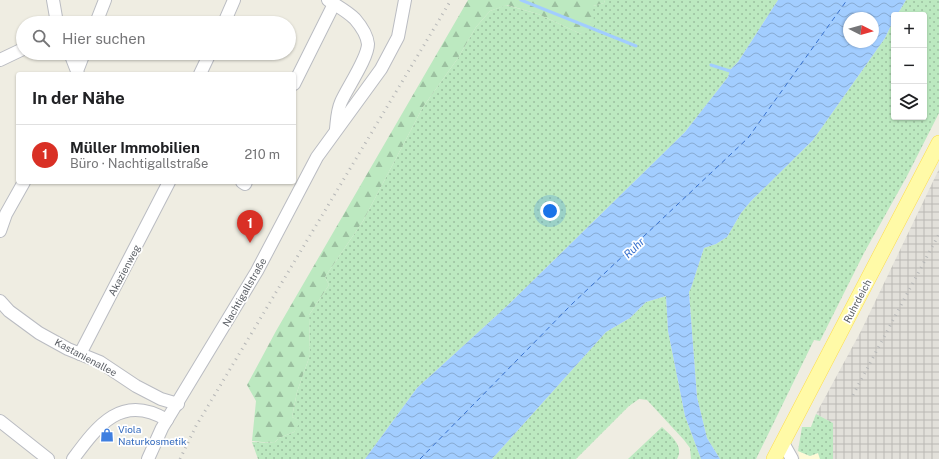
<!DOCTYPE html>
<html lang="de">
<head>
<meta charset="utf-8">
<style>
	body { margin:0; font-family:"Public Sans",sans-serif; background:#f2f2f2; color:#202124 }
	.controls { position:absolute; right:12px; top:12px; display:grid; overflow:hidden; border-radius:4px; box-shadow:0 1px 3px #0004 }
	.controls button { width:36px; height:36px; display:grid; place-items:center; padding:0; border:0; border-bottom:1px solid #e0e0e0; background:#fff; color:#202124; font:20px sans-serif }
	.compass { position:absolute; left:843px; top:12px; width:36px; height:36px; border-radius:50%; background:#fff; box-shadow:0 1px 3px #0004; rotate:96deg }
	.you { position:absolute; left:550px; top:211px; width:14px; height:14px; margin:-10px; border:3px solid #fff; border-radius:50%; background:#1a73e8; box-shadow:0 0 0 6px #1a73e833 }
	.badge { display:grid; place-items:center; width:26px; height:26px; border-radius:50%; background:#d93025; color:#fff; font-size:13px; font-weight:700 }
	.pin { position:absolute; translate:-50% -33px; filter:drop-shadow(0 1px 2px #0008) }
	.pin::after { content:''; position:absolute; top:21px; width:14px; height:12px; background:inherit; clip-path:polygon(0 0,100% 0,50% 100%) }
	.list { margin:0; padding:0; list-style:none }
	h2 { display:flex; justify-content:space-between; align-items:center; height:52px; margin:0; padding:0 16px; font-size:17px }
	h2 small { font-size:13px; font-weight:400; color:#757577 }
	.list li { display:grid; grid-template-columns:26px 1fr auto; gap:12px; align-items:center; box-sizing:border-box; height:60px; padding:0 16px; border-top:1px solid #e0e0e0 }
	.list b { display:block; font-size:15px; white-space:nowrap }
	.list p { margin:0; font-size:13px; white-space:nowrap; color:#757577 }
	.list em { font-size:13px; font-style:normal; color:#757577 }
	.icon { flex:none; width:22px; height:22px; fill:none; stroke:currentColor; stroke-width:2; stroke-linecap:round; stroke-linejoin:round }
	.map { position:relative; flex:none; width:939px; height:459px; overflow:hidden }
	.search { position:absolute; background:#fff; box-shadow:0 1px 3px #0004; left:16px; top:16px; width:280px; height:44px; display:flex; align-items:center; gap:10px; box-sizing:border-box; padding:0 14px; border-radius:22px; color:#757577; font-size:15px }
	.panel { position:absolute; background:#fff; box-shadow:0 1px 3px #0004; left:16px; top:72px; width:280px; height:112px; border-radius:4px }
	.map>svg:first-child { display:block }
</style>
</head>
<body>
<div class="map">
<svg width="939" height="459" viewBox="0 0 939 459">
	<defs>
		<pattern id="industrial-grid" width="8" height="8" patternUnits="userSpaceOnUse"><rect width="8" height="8" fill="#e2e0da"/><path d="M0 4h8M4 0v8" fill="none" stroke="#bab9b4"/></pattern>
		<pattern id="grass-dots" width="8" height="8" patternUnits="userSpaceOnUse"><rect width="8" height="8" fill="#bce9c0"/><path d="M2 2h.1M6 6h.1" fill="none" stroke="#9cc0a0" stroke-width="1.8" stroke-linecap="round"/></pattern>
		<pattern id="forest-firs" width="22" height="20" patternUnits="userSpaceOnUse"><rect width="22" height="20" fill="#bce9c0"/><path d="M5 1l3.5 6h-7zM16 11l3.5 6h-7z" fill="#9cc0a0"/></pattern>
		<pattern id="water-waves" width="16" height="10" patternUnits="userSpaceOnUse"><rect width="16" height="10" fill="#a2cdff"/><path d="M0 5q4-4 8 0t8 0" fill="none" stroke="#87aad2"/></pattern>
	</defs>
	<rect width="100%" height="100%" fill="#efede2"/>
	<!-- commercial -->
	<polygon fill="#fffad7" points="798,451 810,456 818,453 820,459 800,459"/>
	<!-- industrial -->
	<polygon fill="url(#industrial-grid)" points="939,169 939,459 833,459 833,423 816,414 861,331"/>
	<!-- grass -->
	<g fill="url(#grass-dots)">
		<polygon points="605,0 778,0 738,62 730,70 728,77 685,132 507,306 417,388 365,459 258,459 252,442 274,443 279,438 294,432 300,421 292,417 297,392 310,355 309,315 329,285 325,277 363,221 423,107 458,58 476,27 490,11 506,5 538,14 581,34 593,6 604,3"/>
		<polygon points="906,0 939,0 939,113 906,178 864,253 820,341 814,340 756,459 720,459 707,438 697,397 689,292 691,288 704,248 716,244 727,237 741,213 751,201 813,140 885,38 894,19 894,117 924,117 924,15 897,15"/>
		<polygon points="666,296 668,331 685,416 701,459 691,459 690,448 684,440 647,400 639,399 629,406 576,459 492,459 606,332 630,318 646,302"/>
		<polygon points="816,414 833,423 833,459 820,459 818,453 810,456 798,451 802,427 811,427"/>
		<path d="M662,427c8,8 23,19 15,32h-49z"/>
	</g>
	<!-- forest -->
	<polygon fill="url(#forest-firs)" points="468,0 605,0 604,3 593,6 594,26 581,34 538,14 507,5 490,11 476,27 458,58 423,107 363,221 325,277 329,285 309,315 310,355 297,392 292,417 301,421 294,432 279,438 274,443 252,441 256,401 247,385 276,331"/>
	<!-- water -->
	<path fill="url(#water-waves)" fill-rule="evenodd" d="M778,0h128l-9,15h-3v4l-9,19 -72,102 -62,61 -10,12 -14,24 -11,7 -12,4 -13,40 -2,4 8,105 10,41 13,21h-19l-16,-43 -17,-85 -2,-35 -20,6 -16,16 -24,14 -114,127h-127l52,-71 90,-82 178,-174 43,-55 2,-7 8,-8zM849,18h24v24h-24z"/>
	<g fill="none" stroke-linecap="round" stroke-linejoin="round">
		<!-- stream -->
		<g stroke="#a2cdff" stroke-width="3">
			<polyline points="521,0 636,46"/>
			<polyline points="711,65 733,72"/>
		</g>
		<!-- ferry -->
		<polyline stroke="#3972ce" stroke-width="1" stroke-dasharray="5 4" stroke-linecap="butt" points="420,459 572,304 748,138 847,0"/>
		<!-- minor casing -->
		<g stroke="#babcc2" stroke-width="14">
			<g id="minor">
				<polyline points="53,0 57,23"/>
				<path d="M328,0c9,6 19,11 27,19 6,7 12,16 13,25 0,14 -21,44 -27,58 -4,9 -4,18 -5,27"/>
				<polyline points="96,23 105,0"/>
				<polyline points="224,23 234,0"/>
				<polyline points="70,53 77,71"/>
				<polyline points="0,60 23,49"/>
				<polyline points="78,74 77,71 84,53"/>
				<polyline points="200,74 210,53"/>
				<polyline points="294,84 334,4"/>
				<polyline points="242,182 245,184 246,182"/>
				<polyline points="0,231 6,214 24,182"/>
				<polyline points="0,301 9,311 39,333 68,349 100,362 136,386 161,399 178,404"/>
				<polyline points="80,354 169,182"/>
				<polyline points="0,421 48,459"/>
				<polyline points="783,443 792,459"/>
				<path d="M73,459c25,-34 49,-66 94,-39"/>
				<polyline points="148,459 162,428 257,271 317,157 381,69 398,37 405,0"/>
			</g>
		</g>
		<!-- major casing -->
		<g stroke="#fede4b" stroke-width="16">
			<polyline id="major" points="774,459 939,143"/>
		</g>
		<!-- minor -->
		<use href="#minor" stroke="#fff" stroke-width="12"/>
		<!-- major -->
		<use href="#major" stroke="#fffaa7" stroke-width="15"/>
		<!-- rail -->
		<g stroke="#b6b7b7" stroke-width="3" stroke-dasharray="1 5" stroke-linecap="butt">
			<polyline points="853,395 939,234"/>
			<polyline points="180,459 196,426 451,0"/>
		</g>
	</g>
	<!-- icons -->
	<defs>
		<g id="shop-bare" transform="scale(1.08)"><path d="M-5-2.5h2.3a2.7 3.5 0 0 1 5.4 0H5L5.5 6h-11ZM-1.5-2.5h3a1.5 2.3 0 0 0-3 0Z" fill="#3f7fe0" stroke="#fff" stroke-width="2.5" paint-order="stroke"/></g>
	</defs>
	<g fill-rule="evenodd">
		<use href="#shop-bare" x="107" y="435"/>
	</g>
	<g text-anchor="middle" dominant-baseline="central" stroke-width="3.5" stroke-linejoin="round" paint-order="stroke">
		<!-- street labels -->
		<g font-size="10" fill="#5a5e64" stroke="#fff">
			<text transform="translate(124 270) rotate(-62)">Akazienweg</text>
			<text transform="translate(244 292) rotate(-60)">Nachtigallstraße</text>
			<text transform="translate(857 301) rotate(-62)">Ruhrdeich</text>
			<text transform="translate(86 357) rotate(28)">Kastanienallee</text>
		</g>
		<!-- shop labels -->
		<g font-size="10" fill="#366cbe" stroke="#fff" text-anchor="start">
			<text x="118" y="429">Viola<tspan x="118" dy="12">Naturkosmetik</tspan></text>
		</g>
		<!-- water labels -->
		<g font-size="11" font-style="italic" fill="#3972ce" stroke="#fff">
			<text transform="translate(634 248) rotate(-44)">Ruhr</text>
		</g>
	</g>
</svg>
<div class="controls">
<button>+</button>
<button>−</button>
<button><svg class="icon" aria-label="layers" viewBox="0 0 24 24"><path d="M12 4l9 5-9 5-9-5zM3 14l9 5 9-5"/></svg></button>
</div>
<svg class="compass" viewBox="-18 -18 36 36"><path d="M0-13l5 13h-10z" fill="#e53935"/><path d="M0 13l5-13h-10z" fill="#757577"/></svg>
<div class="you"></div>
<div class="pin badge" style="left:250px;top:243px">1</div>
<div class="search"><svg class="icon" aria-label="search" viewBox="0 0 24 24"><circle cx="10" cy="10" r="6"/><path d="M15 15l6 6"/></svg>Hier suchen</div>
<section class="panel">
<h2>In der Nähe<small></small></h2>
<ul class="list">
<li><span class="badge">1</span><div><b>Müller Immobilien</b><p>Büro · Nachtigallstraße</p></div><em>210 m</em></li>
</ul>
</section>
</div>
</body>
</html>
